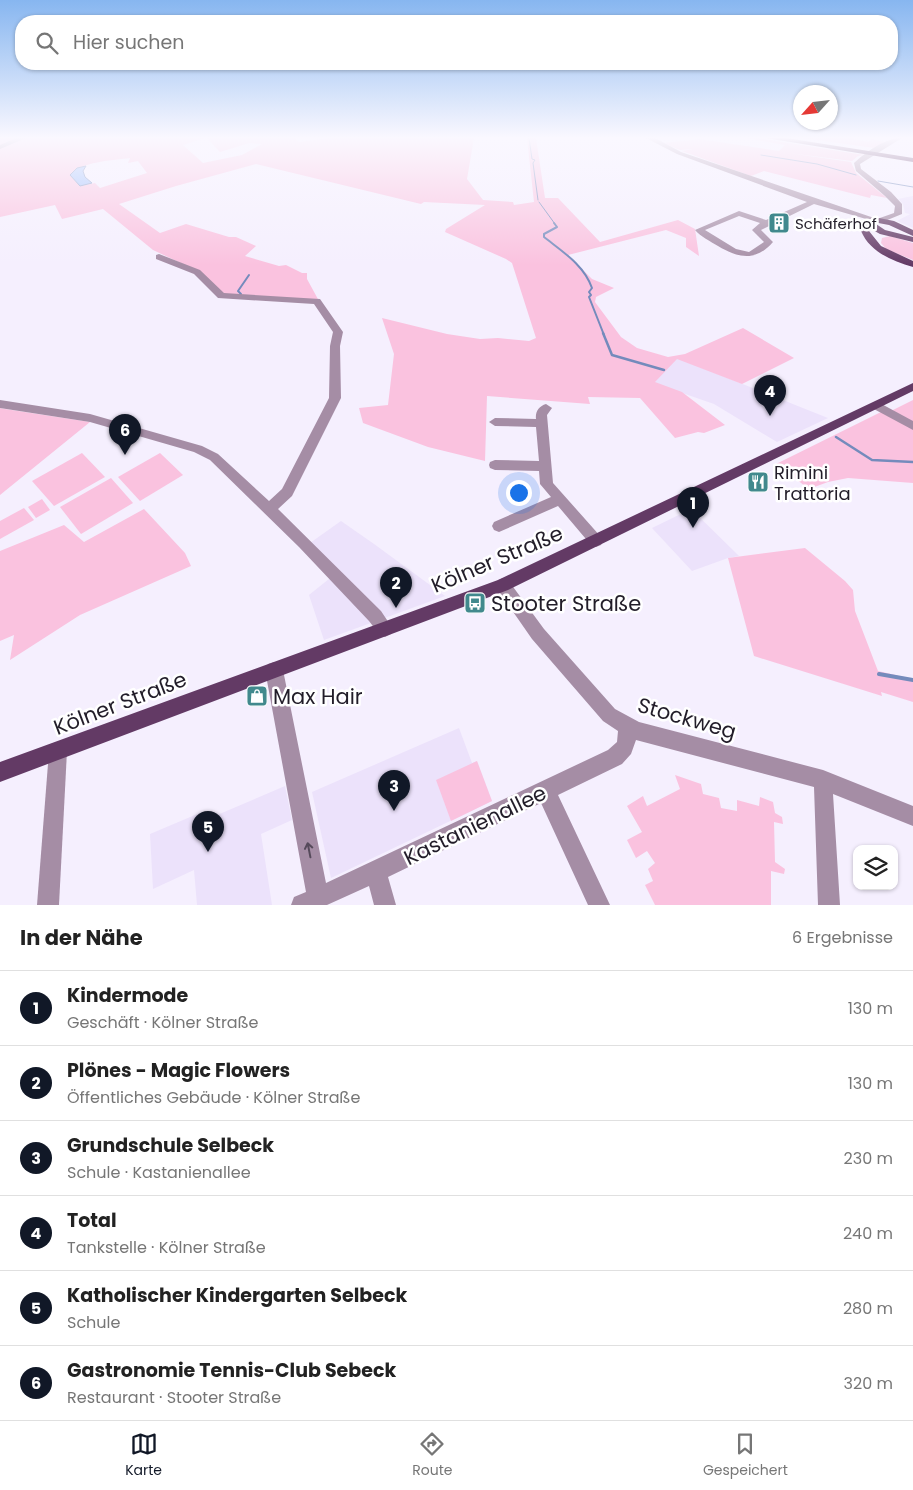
<!DOCTYPE html>
<html lang="de">
<head>
<meta charset="utf-8">
<style>
	body { margin:0; font-family:Poppins,sans-serif; background:#f2f2f2; color:#222 }
	.controls { position:absolute; right:15px; bottom:15px; display:grid; overflow:hidden; border-radius:10px; box-shadow:0 1px 4px #0004 }
	.controls button { width:45px; height:45px; display:grid; place-items:center; padding:0; border:0; border-bottom:1px solid #e0e0e0; background:#fff; color:#222; font:25px sans-serif }
	.compass { position:absolute; left:793px; top:85px; width:45px; height:45px; border-radius:50%; background:#fff; box-shadow:0 1px 4px #0004; rotate:243deg }
	.you { position:absolute; left:518px; top:492px; width:18px; height:18px; margin:-12px; border:4px solid #fff; border-radius:50%; background:#1a73e8; box-shadow:0 0 0 8px #1a73e833 }
	.badge { display:grid; place-items:center; width:32px; height:32px; border-radius:50%; background:#111827; color:#fff; font-size:16px; font-weight:700 }
	.pin { position:absolute; translate:-50% -41px; filter:drop-shadow(0 1px 2px #0008) }
	.pin::after { content:''; position:absolute; top:26px; width:18px; height:15px; background:inherit; clip-path:polygon(0 0,100% 0,50% 100%) }
	.list { margin:0; padding:0; list-style:none }
	h2 { display:flex; justify-content:space-between; align-items:center; height:65px; margin:0; padding:0 20px; font-size:21px }
	h2 small { font-size:16px; font-weight:400; color:#767676 }
	.list li { display:grid; grid-template-columns:32px 1fr auto; gap:15px; align-items:center; box-sizing:border-box; height:75px; padding:0 20px; border-top:1px solid #e0e0e0 }
	.list b { display:block; font-size:19px; white-space:nowrap }
	.list p { margin:0; font-size:16px; white-space:nowrap; color:#767676 }
	.list em { font-size:16px; font-style:normal; color:#767676 }
	.icon { flex:none; width:28px; height:28px; fill:none; stroke:currentColor; stroke-width:2; stroke-linecap:round; stroke-linejoin:round }
	.map { position:relative; flex:none; width:913px; height:905px; overflow:hidden }
	.search { position:absolute; background:#fff; box-shadow:0 1px 4px #0004; left:15px; right:15px; top:15px; height:55px; display:flex; align-items:center; gap:12px; box-sizing:border-box; padding:0 18px; border-radius:20px; color:#767676; font-size:19px }
	.sheet { height:515px; background:#fff }
	nav { display:flex; justify-content:space-around; align-items:center; box-sizing:border-box; height:70px; border-top:1px solid #e0e0e0; background:#fff; font-size:14px; color:#767676 }
	nav a { display:grid; justify-items:center; gap:2px }
	nav .on { color:#111827 }
	.map>svg:first-child { display:block }
</style>
</head>
<body>
<div class="map">
<svg width="913" height="905" viewBox="0 0 913 905">
	<rect width="100%" height="100%" fill="#f5effe"/>
	<!-- built -->
	<g fill="#ece2fb">
		<polygon points="913,196 913,228 897,221 910,214 905,213 903,204 898,199"/>
		<polygon points="677,358 828,418 777,442 714,404 636,377"/>
		<polygon points="691,509 739,556 728,558 692,571 652,528"/>
		<polygon points="341,521 374,544 445,596 324,640 309,595 339,571 310,543"/>
		<polygon points="459,728 472,763 477,761 492,801 331,878 312,792"/>
		<polygon points="285,786 292,820 261,834 272,905 197,905 194,870 153,889 150,834 202,812 203,821"/>
	</g>
	<!-- green -->
	<g fill="#fac2df" fill-rule="evenodd">
		<path d="M0,138h205l-22,7 20,18 39,-8 20,-11 -13,-1 -29,9 -13,-14h88l4,4 30,-4h145l-7,41 16,21 30,2 1,3 20,-3 -7,-64h9l9,60h13l42,44 78,-22 17,9 4,27 -13,-9v-9l-20,-8 -98,25 24,24 22,9 -18,9 -1,5 26,35 16,11 31,9 17,-3 58,-26 51,30 -52,26 -65,-25 -22,23 27,10 43,33 -21,8 -6,-1 -23,6 -35,-40 -52,-1 2,7 -103,-8 -2,65 -57,-14 -65,-24 -4,-15 29,-3 6,-51 -12,-36 65,16 33,5 18,-1 31,3 7,-3 -24,-75 -6,-4 -61,-27 1,-3 39,-24 -61,-3 -3,2 -165,-40 -80,22 -57,18 41,29 26,-9 43,13h7l20,9 -11,10 34,10 7,-1 16,8h5v6l12,22 -94,-6 -25,-23 -47,-22 -50,-41 -41,10 -7,-14 -55,12zM130,158l-2,5 10,-2 9,12 -47,15 -5,-5 -15,3 -10,-11c9,-13 44,-15 60,-17z"/>
		<polygon points="745,138 757,138 864,155 858,156 852,161 788,153 851,162 856,173 887,198 871,195 870,198 764,171 751,176 682,151 693,149 680,150 663,143 699,139 779,151 785,145"/>
		<polygon points="802,138 849,138 868,142 872,139 885,142 875,148"/>
		<polygon points="890,236 913,243 913,260 886,249 881,243 882,238"/>
		<polygon points="913,400 913,422 891,411"/>
		<polygon points="0,408 5,409 90,422 0,495"/>
		<polygon points="881,412 913,427 913,483 848,478 828,482 809,489 776,464"/>
		<polygon points="82,453 105,477 54,506 32,481"/>
		<polygon points="160,453 183,475 140,501 118,477"/>
		<polygon points="111,478 133,503 81,534 60,507"/>
		<polygon points="42,499 50,510 36,518 28,507"/>
		<polygon points="24,508 34,520 0,539 0,521"/>
		<polygon points="144,509 185,553 191,566 80,615 10,660 14,635 0,641 0,551 64,525 84,542"/>
		<polygon points="805,548 845,581 853,590 855,611 878,671 913,679 913,702 881,692 882,696 754,656 728,558"/>
		<polygon points="477,761 492,801 451,821 436,780"/>
		<polygon points="675,775 701,784 703,794 719,798 721,808 737,811 737,800 759,806 760,797 773,802 775,813 782,817 783,824 774,822 775,862 785,869 784,874 771,871 771,905 655,905 645,885 653,881 648,869 655,863 647,851 636,858 627,840 642,832 627,806 643,796 647,806 680,789"/>
	</g>
	<!-- water -->
	<polygon fill="#97bafb" stroke="#748bbc" points="86,166 83,171 85,177 92,183 80,186 70,175 77,168"/>
	<g fill="none" stroke-linecap="round" stroke-linejoin="round">
		<!-- stream-far3 -->
		<g stroke="#748bbc" stroke-width="1">
			<polyline points="529,138 532,159 535,160 533,163 538,200"/>
			<polyline points="761,155 817,164 856,175"/>
			<polyline points="878,181 913,187"/>
			<polyline points="539,202 555,224"/>
		</g>
		<!-- stream-far2 -->
		<g stroke="#748bbc" stroke-width="2">
			<path d="M554,223l3,4 -13,7v3c19,15 40,28 48,51l-3,4 2,3 -2,2 15,38"/>
			<polyline points="241,294 238,291 249,275"/>
		</g>
		<!-- stream-far1 -->
		<g stroke="#748bbc" stroke-width="2.5">
			<polyline points="603,333 612,355 664,370"/>
			<polyline points="836,437 872,460 913,462"/>
		</g>
		<!-- stream -->
		<polyline stroke="#748bbc" stroke-width="4" points="879,674 913,680"/>
		<!-- minor -->
		<g fill="#a58da5" fill-rule="evenodd">
			<polygon points="16,138 26,138 0,149 0,145"/>
			<path d="M646,138h9l26,14 196,67 17,-6 1,-7 -10,-10 -29,-25 -2,-8c12,-11 31,-25 48,-25l-42,26 1,5 30,23 11,12v10l-22,9 -66,-19 -53,26 12,12c-17,20 -35,16 -55,4 -8,-5 -17,-9 -23,-16l44,-19 27,9 41,-18 -130,-48zM739,216l21,7 -8,7 12,12 -15,10 -13,-3 -31,-19z"/>
			<polygon points="159,254 200,270 224,293 320,299 343,332 340,346 341,398 292,496 278,509 381,611 393,629 391,634 385,637 379,634 369,621 299,547 210,460 194,452 90,422 0,408 0,400 90,414 202,446 218,454 269,501 282,489 329,398 330,346 333,332 314,304 218,298 194,274 156,259 156,255"/>
			<polygon points="876,401 913,421 913,430 872,408 870,405"/>
			<path d="M546,404l6,4 -5,7 6,68 48,54 2,4 -2,4 -5,2 -5,-2 -33,-39 -59,26 -5,-2 -2,-4 2,-4 57,-25 -11,-13 -1,-13 -44,-1 -5,-2 -1,-3 1,-3 5,-2 44,1 -3,-34 -41,-1 -6,-4 6,-4 41,1c-1,-7 3,-13 10,-15z"/>
			<polygon points="503,578 508,580 544,629 615,709 639,722 823,770 913,806 913,826 833,794 840,905 818,905 814,787 636,740 631,754 622,764 558,795 610,905 588,905 541,803 388,877 396,905 374,905 369,886 327,905 291,905 294,897 306,892 265,670 268,664 274,662 280,664 283,670 326,883 608,750 617,742 618,731 603,721 532,639 498,590 495,585 498,580"/>
			<polygon points="58,742 65,744 67,751 59,905 37,905 49,751 51,744"/>
		</g>
		<!-- major -->
		<g fill="#633a65" fill-rule="evenodd">
			<path d="M879,218l15,3 19,9v6l-24,-11 -16,-3 12,8 28,7v5l-33,-8 -9,-5 -2,2 12,15 32,15v6c-21,-6 -43,-15 -52,-36l6,-7 -3,-3z"/>
			<polygon points="913,383 913,391 508,590 0,782 0,762 498,580"/>
		</g>
		<!-- highway -->
		<polygon fill="#4b1c4e" fill-rule="evenodd" points="766,138 786,138 913,158 913,162"/>
	</g>
	<!-- one-way arrows -->
	<defs><path id="oneway-shaft" d="M-6 0H5M1.5-3L5.5 0L1.5 3" fill="none" stroke-width="1.6" stroke-linecap="round" stroke-linejoin="round" transform="scale(1.25)"/></defs>
	<use stroke="#564a5b" href="#oneway-shaft" transform="translate(309 850) rotate(-101)"/>
	<!-- sky -->
	<linearGradient id="sky" x2="0" y2="1"><stop stop-color="#87b6f0"/><stop offset="0.52" stop-color="#faf8ff"/><stop offset="1" stop-color="#faf8ff" stop-opacity="0"/></linearGradient>
	<rect width="913" height="265" fill="url(#sky)"/>
	<!-- icons -->
	<defs>
		<g id="building-square" transform="scale(1.125)"><rect x="-9" y="-9" width="18" height="18" rx="4" fill="#41898d" stroke="#fff"/><path d="M-4-6H4V6H1V3H-1V6H-4ZM-2.5-4.3h1.7v1.8h-1.7ZM.8-4.3h1.7v1.8H.8ZM-2.5-1h1.7V.8h-1.7ZM.8-1h1.7V.8H.8Z" fill="#fff"/></g>
		<g id="restaurant-square" transform="scale(1.125)"><rect x="-9" y="-9" width="18" height="18" rx="4" fill="#41898d" stroke="#fff"/><path d="M-5-6h1v4h1v-4h1v4h1v-4h1v5L-1.5 .5V6h-2V.5L-5-1ZM5-6V6H3V1.5H1.5Q1.5-4 5-6Z" fill="#fff"/></g>
		<g id="bus-square" transform="scale(1.125)"><rect x="-9" y="-9" width="18" height="18" rx="4" fill="#41898d" stroke="#fff"/><path d="M-5-6H5V4H4V6H2V4H-2V6H-4V4H-5ZM-3.5-4V0h7V-4ZM-3.5 1.2v1.5H-2V1.2ZM2 1.2v1.5H3.5V1.2Z" fill="#fff"/></g>
		<g id="shop-square" transform="scale(1.125)"><rect x="-9" y="-9" width="18" height="18" rx="4" fill="#41898d" stroke="#fff"/><path d="M-5-2.5h2.3a2.7 3.5 0 0 1 5.4 0H5L5.5 6h-11ZM-1.5-2.5h3a1.5 2.3 0 0 0-3 0Z" fill="#fff"/></g>
	</defs>
	<g fill-rule="evenodd">
		<use href="#building-square" x="779" y="223"/>
		<use href="#restaurant-square" x="758" y="482"/>
		<use href="#bus-square" x="475" y="603"/>
		<use href="#shop-square" x="257" y="696"/>
	</g>
	<g text-anchor="middle" dominant-baseline="central" stroke-width="5" stroke-linejoin="round" paint-order="stroke">
		<!-- far-poi labels -->
		<g font-size="15" fill="#221d29" stroke="#fff" text-anchor="start">
			<text x="795" y="223">Schäferhof</text>
		</g>
		<!-- poi labels -->
		<g font-size="18" fill="#221d29" stroke="#fff" text-anchor="start">
			<text x="774" y="472">Rimini<tspan x="774" dy="21">Trattoria</tspan></text>
		</g>
		<!-- near-street labels -->
		<g font-size="21" fill="#221d29" stroke="#fff">
			<text transform="translate(497 559) rotate(-23)">Kölner Straße</text>
			<text transform="translate(120 703) rotate(-21)">Kölner Straße</text>
			<text transform="translate(687 718) rotate(16)">Stockweg</text>
			<text transform="translate(475 825) rotate(-26)">Kastanienallee</text>
		</g>
		<!-- near-poi labels -->
		<g font-size="21" fill="#221d29" stroke="#fff" text-anchor="start">
			<text x="491" y="603">Stooter Straße</text>
			<text x="273" y="696">Max Hair</text>
		</g>
	</g>
</svg>
<div class="controls">
<button><svg class="icon" aria-label="layers" viewBox="0 0 24 24"><path d="M12 4l9 5-9 5-9-5zM3 14l9 5 9-5"/></svg></button>
</div>
<svg class="compass" viewBox="-18 -18 36 36"><path d="M0-13l5 13h-10z" fill="#e53935"/><path d="M0 13l5-13h-10z" fill="#767676"/></svg>
<div class="you"></div>
<div class="pin badge" style="left:693px;top:528px">1</div>
<div class="pin badge" style="left:396px;top:608px">2</div>
<div class="pin badge" style="left:394px;top:811px">3</div>
<div class="pin badge" style="left:770px;top:416px">4</div>
<div class="pin badge" style="left:208px;top:852px">5</div>
<div class="pin badge" style="left:125px;top:455px">6</div>
<div class="search"><svg class="icon" aria-label="search" viewBox="0 0 24 24"><circle cx="10" cy="10" r="6"/><path d="M15 15l6 6"/></svg>Hier suchen</div>
</div>
<section class="sheet">
<h2>In der Nähe<small>6 Ergebnisse</small></h2>
<ul class="list">
<li><span class="badge">1</span><div><b>Kindermode</b><p>Geschäft · Kölner Straße</p></div><em>130 m</em></li>
<li><span class="badge">2</span><div><b>Plönes - Magic Flowers</b><p>Öffentliches Gebäude · Kölner Straße</p></div><em>130 m</em></li>
<li><span class="badge">3</span><div><b>Grundschule Selbeck</b><p>Schule · Kastanienallee</p></div><em>230 m</em></li>
<li><span class="badge">4</span><div><b>Total</b><p>Tankstelle · Kölner Straße</p></div><em>240 m</em></li>
<li><span class="badge">5</span><div><b>Katholischer Kindergarten Selbeck</b><p>Schule</p></div><em>280 m</em></li>
<li><span class="badge">6</span><div><b>Gastronomie Tennis-Club Sebeck</b><p>Restaurant · Stooter Straße</p></div><em>320 m</em></li>
</ul>
</section>
<nav>
<a class="on"><svg class="icon" aria-label="map" viewBox="0 0 24 24"><path d="M3 6l6-2 6 2 6-2v14l-6 2-6-2-6 2zM9 4v14M15 6v14"/></svg>Karte</a>
<a><svg class="icon" aria-label="directions" viewBox="0 0 24 24"><path d="M12 3l9 9-9 9-9-9zM9 14v-3h6M13 9l2 2-2 2"/></svg>Route</a>
<a><svg class="icon" aria-label="saved" viewBox="0 0 24 24"><path d="M7 4h10v16l-5-4-5 4z"/></svg>Gespeichert</a>
</nav>
</body>
</html>
